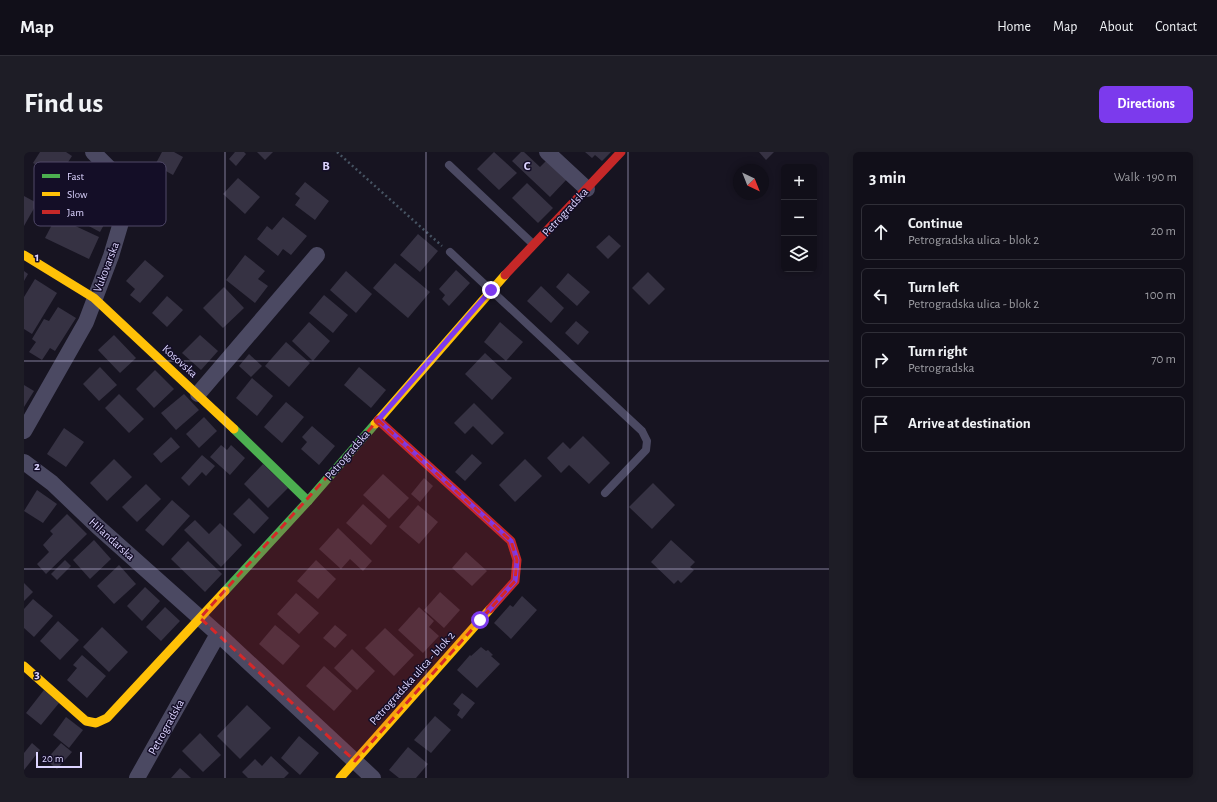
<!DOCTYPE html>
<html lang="en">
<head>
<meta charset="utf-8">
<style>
	body { margin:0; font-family:"Alegreya Sans",sans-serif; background:#1e1d26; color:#f1f3f6 }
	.controls { position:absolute; right:12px; top:12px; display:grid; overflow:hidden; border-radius:6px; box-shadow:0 2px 6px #0003 }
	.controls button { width:36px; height:36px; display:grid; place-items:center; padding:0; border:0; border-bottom:1px solid #302f38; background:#110f19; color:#f1f3f6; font:20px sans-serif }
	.compass { position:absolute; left:709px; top:12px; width:36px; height:36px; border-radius:50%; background:#110f19; box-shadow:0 2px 6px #0003; rotate:137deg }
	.scale { position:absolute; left:12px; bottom:10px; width:46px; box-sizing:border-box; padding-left:4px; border:2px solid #dcd4ff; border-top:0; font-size:11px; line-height:14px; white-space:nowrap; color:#dcd4ff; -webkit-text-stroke:3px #140e27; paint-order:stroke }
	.stop { position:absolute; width:12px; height:12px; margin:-9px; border:3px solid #7c3aed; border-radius:50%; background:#fff }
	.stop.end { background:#7c3aed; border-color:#fff; box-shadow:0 1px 4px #0008 }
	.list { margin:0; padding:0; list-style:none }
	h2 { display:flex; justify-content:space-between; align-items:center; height:52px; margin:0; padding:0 16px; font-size:17px }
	h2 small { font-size:13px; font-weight:400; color:#9c9ca2 }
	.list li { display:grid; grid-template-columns:26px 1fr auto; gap:12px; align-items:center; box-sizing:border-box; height:56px; margin:0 8px 8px; padding:0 8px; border:1px solid #302f38; border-radius:6px }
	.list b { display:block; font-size:15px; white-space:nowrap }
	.list p { margin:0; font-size:13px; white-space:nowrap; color:#9c9ca2 }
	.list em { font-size:13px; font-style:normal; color:#9c9ca2 }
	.icon { flex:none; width:22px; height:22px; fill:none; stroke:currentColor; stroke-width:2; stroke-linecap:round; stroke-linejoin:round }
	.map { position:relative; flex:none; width:805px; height:626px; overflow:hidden; border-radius:6px }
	header { display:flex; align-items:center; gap:24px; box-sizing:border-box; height:56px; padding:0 20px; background:#110f19; border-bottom:1px solid #302f38 }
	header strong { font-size:19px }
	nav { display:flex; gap:22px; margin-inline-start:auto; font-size:14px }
	.intro { display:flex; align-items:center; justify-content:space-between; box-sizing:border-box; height:96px; padding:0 24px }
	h1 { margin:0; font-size:28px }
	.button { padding:10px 18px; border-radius:6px; background:#7c3aed; color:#fff; font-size:14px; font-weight:700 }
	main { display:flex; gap:24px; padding:0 24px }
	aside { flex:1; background:#110f19; border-radius:6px; box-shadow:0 2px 6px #0003 }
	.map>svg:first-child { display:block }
</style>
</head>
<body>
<header>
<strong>Map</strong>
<nav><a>Home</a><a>Map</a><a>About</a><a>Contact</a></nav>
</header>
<div class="intro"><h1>Find us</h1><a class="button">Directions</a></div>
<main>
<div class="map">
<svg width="805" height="626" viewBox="0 0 805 626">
	<rect width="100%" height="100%" fill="#171421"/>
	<!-- building -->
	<g fill="#363243">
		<polygon points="16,0 42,0 48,4 34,26 9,11"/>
		<polygon points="138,0 150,0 159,5 149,23 131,13"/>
		<polygon points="211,0 220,0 222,2 212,14 205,7"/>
		<polygon points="233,0 249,0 241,8"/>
		<polygon points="470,0 493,21 475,38 453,17"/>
		<polygon points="497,0 500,0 516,15 524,7 544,26 526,45 488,9"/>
		<polygon points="561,0 587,0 578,9 571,3 568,6"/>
		<polygon points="735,0 750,0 742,8"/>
		<polygon points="214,26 236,45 221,62 199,42"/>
		<polygon points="281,30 305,49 291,68 271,53 276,46 271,42"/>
		<polygon points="503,31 529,56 514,71 488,46"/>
		<polygon points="0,44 13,51 0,74"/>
		<polygon points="68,47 88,58 76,80 46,64 52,53 61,58"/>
		<polygon points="32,65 75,85 65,107 21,86"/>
		<polygon points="259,65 283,84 267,103 259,97 254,104 233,87 243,74 248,78"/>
		<polygon points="394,82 414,99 396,120 376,103"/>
		<polygon points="585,83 597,94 584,107 572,95"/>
		<polygon points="221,103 241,119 234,127 244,134 231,151 202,128"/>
		<polygon points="121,108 140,124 116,151 106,143 111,137 102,129"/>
		<polygon points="371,111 406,140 384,166 349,136"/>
		<polygon points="432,118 446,131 425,154 418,147 421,143 415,137"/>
		<polygon points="0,119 4,122 0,129"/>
		<polygon points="322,119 348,142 332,161 306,138"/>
		<polygon points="624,120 641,137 625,153 608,136"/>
		<polygon points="544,121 566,140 553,154 532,135"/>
		<polygon points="11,127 33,141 8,182 0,177 0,145"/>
		<polygon points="517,134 540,156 527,171 503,149"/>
		<polygon points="200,135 220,156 199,176 179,156"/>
		<polygon points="300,143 324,163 309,181 285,161"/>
		<polygon points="143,144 159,158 143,175 128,161"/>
		<polygon points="34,155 52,166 31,199 26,196 18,208 5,200 12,190 8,187 20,167 25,169"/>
		<polygon points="552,169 565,180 554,193 541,181"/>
		<polygon points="285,170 306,189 289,209 268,189"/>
		<polygon points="476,170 499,190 482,209 460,190"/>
		<polygon points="90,183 112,206 96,221 74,198"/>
		<polygon points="176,183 194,199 177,218 158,201"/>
		<polygon points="262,190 286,211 265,235 241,214"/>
		<polygon points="461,201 488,226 468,248 441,222"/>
		<polygon points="225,202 238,214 227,225 215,214"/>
		<polygon points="76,215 93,233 75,249 59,232"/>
		<polygon points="335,215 362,238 347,256 320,233"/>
		<polygon points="131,218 150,237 130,256 112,237"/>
		<polygon points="228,226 249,244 233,264 212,246"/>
		<polygon points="0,233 10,239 0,255"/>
		<polygon points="95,242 120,267 105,281 81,256"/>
		<polygon points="160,242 175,258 152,278 137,261"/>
		<polygon points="262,250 280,265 258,291 240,275"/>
		<polygon points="450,251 480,281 468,293 449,274 441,282 430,271"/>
		<polygon points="180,265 193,279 175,296 162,282"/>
		<polygon points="288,274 311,294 295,313 277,297 283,290 278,285"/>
		<polygon points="40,276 60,290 42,315 23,302"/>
		<polygon points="559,284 586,311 565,332 545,313 537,321 523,306 539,290 546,297"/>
		<polygon points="147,285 156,295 137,311 129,302"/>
		<polygon points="197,293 203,298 207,293 221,306 206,323 186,305"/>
		<polygon points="448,302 458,311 441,329 431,320"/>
		<polygon points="178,303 191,314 182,324 178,320 165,334 157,326"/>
		<polygon points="90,307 108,325 83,349 66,331"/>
		<polygon points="501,307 518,324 491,350 475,333"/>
		<polygon points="239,312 264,336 244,356 220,332"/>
		<polygon points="359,322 385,346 365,367 339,343"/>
		<polygon points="400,326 409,334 396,350 387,342"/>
		<polygon points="629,331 651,353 628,377 605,355"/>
		<polygon points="122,332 137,347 113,370 98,355"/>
		<polygon points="13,338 33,352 19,371 0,359"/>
		<polygon points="225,346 245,366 230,382 209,362"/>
		<polygon points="148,348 166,364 139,394 121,378"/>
		<polygon points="339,352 363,374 347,393 322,371"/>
		<polygon points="394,353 414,370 395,392 375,375"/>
		<polygon points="43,362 63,382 22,422 13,412 25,400 19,393 29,382 26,379"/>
		<polygon points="171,368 185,382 196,371 218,393 197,415 160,378"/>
		<polygon points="314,376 348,409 339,419 326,407 317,417 295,397"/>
		<polygon points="70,388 87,407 66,427 49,408"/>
		<polygon points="647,388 671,410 666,415 670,418 657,431 654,428 650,432 627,410"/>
		<polygon points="164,389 198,422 181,440 147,407"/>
		<polygon points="442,400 463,419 448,434 428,416"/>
		<polygon points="41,408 47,414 33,428 27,422"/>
		<polygon points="292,408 312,427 294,447 273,429"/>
		<polygon points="95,413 112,432 90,452 73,434"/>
		<polygon points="0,431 9,440 0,449"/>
		<polygon points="121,435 136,449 118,469 103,454"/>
		<polygon points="416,440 436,458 420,476 400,458"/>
		<polygon points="272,441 295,461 275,482 253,462"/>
		<polygon points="498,444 513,458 487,487 470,471 486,453 489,455"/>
		<polygon points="9,447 29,464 10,485 0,476 0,457"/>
		<polygon points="141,455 156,469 137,489 122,475"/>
		<polygon points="395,455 410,469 405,475 415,484 399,501 374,478"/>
		<polygon points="34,469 55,488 36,508 16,489"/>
		<polygon points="251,473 276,494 259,513 235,492"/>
		<polygon points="311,473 323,483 311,496 299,486"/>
		<polygon points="78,475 104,500 85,520 59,495"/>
		<polygon points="361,476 390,503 370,524 341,496"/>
		<polygon points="457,495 462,499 464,498 469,503 467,504 476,512 453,536 433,518 446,503 447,504"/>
		<polygon points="328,497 351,519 333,538 310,516"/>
		<polygon points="58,503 82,524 63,546 43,528 53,516 49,513"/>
		<polygon points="300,514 328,539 310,559 282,534"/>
		<polygon points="20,538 35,551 17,573 2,561"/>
		<polygon points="438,541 451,551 438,567 433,563 436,558 429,552"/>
		<polygon points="223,553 247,576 216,607 193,584"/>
		<polygon points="411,564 427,578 407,601 390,588"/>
		<polygon points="42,565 59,578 45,596 29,583"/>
		<polygon points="176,581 197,603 179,620 158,599"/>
		<polygon points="275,584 295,601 276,623 257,606"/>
		<polygon points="8,591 16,598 0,618 0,601"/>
		<polygon points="37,591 48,600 33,617 22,608"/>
		<polygon points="384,595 404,612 392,626 375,626 365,618"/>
		<polygon points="247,604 265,621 260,626 224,626 218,620 231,607 238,614"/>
		<polygon points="156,616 167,626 147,626"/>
	</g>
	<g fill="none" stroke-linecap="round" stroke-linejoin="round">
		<!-- path -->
		<polyline stroke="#465362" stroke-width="2.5" stroke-dasharray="2 3" stroke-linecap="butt" points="313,0 418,94"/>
		<!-- lane -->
		<g stroke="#4b4962" stroke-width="8">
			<polyline points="425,13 509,92"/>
			<polyline points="426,100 618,279 623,289 622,298 581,341"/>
		</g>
		<!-- street -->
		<g stroke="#4b4962" stroke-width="16">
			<polyline points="523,0 563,37"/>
			<polyline points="174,242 293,103"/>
			<polyline points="0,279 62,170 87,104 101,57 97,34 89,20 69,0"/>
			<polyline points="0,310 28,331 73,374 194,482 349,626"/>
			<polyline points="113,626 194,482"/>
		</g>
		<!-- fast -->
		<g stroke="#4caf50" stroke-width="9">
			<polyline points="210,277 284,349"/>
			<polyline points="201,439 284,349 351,272"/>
		</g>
		<!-- slow -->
		<g stroke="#ffc107" stroke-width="9">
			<polyline points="0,103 70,146 210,277"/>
			<polyline points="351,272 481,123"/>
			<polyline points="0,514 62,569 72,571 83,566 201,439"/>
			<polyline points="316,626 466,457"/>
		</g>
		<!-- jam -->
		<g stroke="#c62828" stroke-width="9">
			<polyline points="481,123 597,0"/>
			<polyline points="354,268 487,389 493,408 491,429 466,457"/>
		</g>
	</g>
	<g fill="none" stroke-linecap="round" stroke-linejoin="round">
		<!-- route -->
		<polyline stroke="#7c3aed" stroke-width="5" points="456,468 491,429 493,408 487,389 354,268 467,138"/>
	</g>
	<!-- marked area -->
	<path fill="#d62828" fill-opacity="0.2" stroke="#d62828" stroke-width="3" stroke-dasharray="8 5" stroke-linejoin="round" d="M354,268l133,121 6,19 -2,21 -160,180 -155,-143z"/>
	<!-- grid -->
	<path fill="none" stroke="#dcd4ff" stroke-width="1" stroke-opacity="0.55" d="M201,0v626M402,0v626M604,0v626M0,209h805M0,417h805"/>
	<g text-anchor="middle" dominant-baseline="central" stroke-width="3" stroke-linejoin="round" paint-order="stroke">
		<!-- street labels -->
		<g font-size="12" fill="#dcd4ff" stroke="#140e27">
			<text transform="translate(541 60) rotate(-47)">Petrogradska</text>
			<text transform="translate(82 115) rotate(-69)">Vukovarska</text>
			<text transform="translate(156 209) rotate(42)">Kosovska</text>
			<text transform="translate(323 303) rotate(-49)">Petrogradska</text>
			<text transform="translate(88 387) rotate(42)">Hilandarska</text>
			<text transform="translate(388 526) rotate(-48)">Petrogradska ulica - blok 2</text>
			<text transform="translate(142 575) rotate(-61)">Petrogradska</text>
		</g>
	</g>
	<!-- legend -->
	<rect x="10" y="10" width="132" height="64" rx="6" fill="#140e27" stroke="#504968" stroke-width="1"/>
	<rect x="18" y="22" width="18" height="4" fill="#4caf50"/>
	<rect x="18" y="40" width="18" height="4" fill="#ffc107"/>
	<rect x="18" y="58" width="18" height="4" fill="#c62828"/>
	<g font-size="11" fill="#dcd4ff">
		<text x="43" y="28">Fast</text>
		<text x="43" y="46">Slow</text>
		<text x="43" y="64">Jam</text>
	</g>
	<g font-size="13" text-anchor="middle" font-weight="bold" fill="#dcd4ff" stroke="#140e27" stroke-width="3" stroke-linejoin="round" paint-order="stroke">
		<text x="302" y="18">B</text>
		<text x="503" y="18">C</text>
		<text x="13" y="109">1</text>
		<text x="13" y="318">2</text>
		<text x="13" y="526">3</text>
	</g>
</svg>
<div class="controls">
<button>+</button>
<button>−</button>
<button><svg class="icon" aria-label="layers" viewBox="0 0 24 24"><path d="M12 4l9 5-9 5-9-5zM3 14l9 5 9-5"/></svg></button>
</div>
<svg class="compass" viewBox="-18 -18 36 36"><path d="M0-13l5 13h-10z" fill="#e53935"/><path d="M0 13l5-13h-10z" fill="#9c9ca2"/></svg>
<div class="scale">20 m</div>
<div class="stop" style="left:456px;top:468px"></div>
<div class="stop end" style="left:467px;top:138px"></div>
</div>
<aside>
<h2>3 min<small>Walk · 190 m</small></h2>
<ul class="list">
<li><svg class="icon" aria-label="ahead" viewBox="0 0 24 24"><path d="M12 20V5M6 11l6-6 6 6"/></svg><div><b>Continue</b><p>Petrogradska ulica - blok 2</p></div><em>20 m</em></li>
<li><svg class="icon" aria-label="left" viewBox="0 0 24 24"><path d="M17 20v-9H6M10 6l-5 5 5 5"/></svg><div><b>Turn left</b><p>Petrogradska ulica - blok 2</p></div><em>100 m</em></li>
<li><svg class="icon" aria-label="right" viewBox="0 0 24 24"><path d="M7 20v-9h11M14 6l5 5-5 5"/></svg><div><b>Turn right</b><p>Petrogradska</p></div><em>70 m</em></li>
<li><svg class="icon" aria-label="arrive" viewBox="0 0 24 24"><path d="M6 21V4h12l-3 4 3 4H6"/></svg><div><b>Arrive at destination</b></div></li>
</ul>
</aside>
</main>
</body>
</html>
